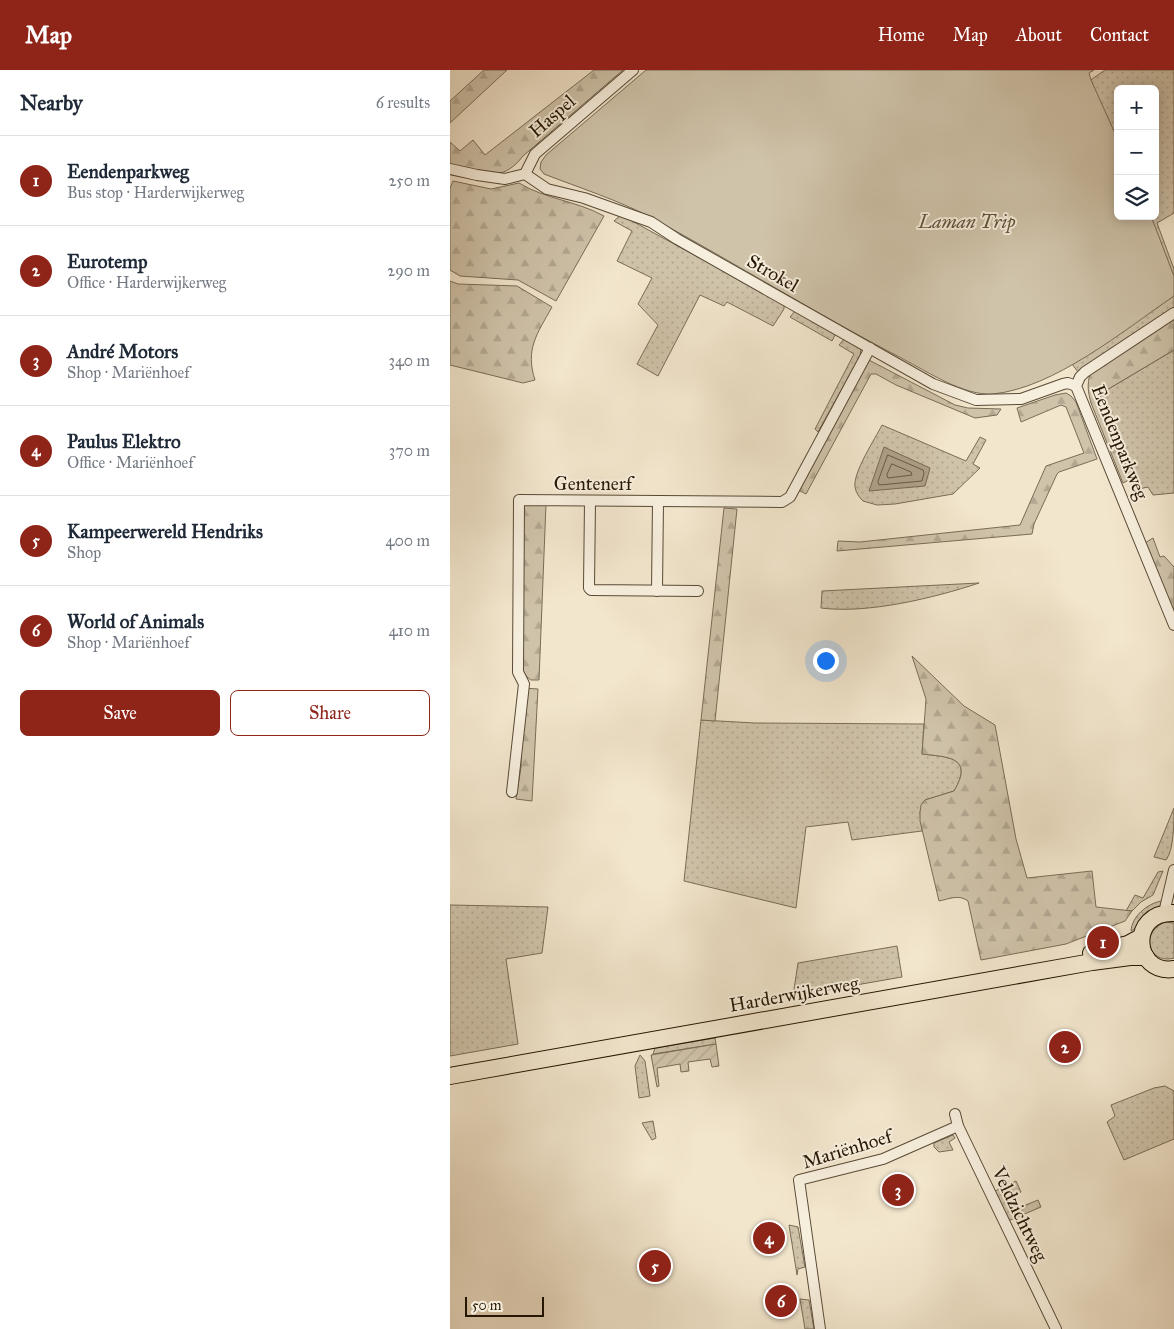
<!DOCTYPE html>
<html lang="en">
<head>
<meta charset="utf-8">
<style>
	body { margin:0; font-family:"IM FELL Great Primer",serif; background:#f2f2f3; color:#1f2937 }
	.controls { position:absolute; right:15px; top:15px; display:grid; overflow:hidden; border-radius:8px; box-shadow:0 2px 12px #0003 }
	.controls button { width:45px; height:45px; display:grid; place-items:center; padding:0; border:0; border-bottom:1px solid #e0e1e3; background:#fff; color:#1f2937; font:25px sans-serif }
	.scale { position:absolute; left:15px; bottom:12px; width:79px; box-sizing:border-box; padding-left:5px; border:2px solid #261602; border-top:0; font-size:14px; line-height:18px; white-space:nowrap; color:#261602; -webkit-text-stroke:4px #f7efde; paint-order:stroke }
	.you { position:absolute; left:375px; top:590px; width:18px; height:18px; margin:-12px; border:4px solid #fff; border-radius:50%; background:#1a73e8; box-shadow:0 0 0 8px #1a73e833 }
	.badge { display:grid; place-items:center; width:32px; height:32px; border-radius:50%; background:#8f2418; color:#fff; font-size:16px; font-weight:700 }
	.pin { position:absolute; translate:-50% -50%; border:2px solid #fff; box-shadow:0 1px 5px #0006 }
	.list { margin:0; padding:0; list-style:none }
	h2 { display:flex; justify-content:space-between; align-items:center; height:65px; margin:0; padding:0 20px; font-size:21px }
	h2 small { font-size:16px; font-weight:400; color:#747a83 }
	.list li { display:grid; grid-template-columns:32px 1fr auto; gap:15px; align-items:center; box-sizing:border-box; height:90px; padding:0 20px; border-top:1px solid #e0e1e3 }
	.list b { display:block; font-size:19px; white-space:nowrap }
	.list p { margin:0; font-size:16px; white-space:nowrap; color:#747a83 }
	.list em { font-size:16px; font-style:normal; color:#747a83 }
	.actions { display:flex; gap:10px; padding:15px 20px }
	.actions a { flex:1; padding:11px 0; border:1px solid #8f2418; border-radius:8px; text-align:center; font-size:18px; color:#8f2418 }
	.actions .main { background:#8f2418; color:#fff }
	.icon { flex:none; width:28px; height:28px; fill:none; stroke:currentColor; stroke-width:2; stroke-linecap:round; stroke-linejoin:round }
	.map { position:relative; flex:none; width:724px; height:1259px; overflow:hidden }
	header { display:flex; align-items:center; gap:30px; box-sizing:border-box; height:70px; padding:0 25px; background:#8f2418; color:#fff }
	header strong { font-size:24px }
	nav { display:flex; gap:28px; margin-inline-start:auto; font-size:18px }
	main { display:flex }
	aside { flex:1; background:#fff }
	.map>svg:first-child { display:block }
</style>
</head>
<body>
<header>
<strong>Map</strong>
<nav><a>Home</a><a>Map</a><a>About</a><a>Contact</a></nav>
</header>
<main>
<aside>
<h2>Nearby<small>6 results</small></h2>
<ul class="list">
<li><span class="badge">1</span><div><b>Eendenparkweg</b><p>Bus stop · Harderwijkerweg</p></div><em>250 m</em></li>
<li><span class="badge">2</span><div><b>Eurotemp</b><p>Office · Harderwijkerweg</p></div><em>290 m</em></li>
<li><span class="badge">3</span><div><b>André Motors</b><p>Shop · Mariënhoef</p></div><em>340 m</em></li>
<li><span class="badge">4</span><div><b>Paulus Elektro</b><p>Office · Mariënhoef</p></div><em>370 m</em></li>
<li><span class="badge">5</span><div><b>Kampeerwereld Hendriks</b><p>Shop</p></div><em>400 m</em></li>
<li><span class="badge">6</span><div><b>World of Animals</b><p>Shop · Mariënhoef</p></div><em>410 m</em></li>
</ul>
<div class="actions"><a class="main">Save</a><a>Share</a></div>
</aside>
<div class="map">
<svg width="724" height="1259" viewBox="0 0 724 1259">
	<defs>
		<pattern id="grass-dots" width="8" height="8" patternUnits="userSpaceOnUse" patternTransform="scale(1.25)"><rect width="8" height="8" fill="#cfc3aa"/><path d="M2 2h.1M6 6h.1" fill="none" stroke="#b2a791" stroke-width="1.8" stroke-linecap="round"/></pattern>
		<pattern id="forest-firs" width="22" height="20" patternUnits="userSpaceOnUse" patternTransform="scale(1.25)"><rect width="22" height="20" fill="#cfc3aa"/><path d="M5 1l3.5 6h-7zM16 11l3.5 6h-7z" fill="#b2a791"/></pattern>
		<pattern id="garden-furrows" width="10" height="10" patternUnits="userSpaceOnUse" patternTransform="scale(1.25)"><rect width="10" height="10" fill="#cfc3aa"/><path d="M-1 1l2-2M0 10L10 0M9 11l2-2" fill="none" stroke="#b2a791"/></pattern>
	</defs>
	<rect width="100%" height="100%" fill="#f2e6cd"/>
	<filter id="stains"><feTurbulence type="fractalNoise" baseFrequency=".004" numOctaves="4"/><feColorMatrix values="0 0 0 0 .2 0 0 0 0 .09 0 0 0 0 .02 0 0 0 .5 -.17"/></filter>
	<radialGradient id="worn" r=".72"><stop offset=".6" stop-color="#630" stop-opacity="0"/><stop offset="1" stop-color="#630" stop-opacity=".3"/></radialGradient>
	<!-- grass -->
	<g fill="url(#grass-dots)" stroke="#7a6c56" fill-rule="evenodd">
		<path d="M655,0h69v143l-17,10 17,46v6h-5l-111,-116 7,-61zM668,19h37v127h-37z"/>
		<polygon points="171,145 334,234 334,239 323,256 277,232 274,236 250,225 208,306 187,294 208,255 188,234 202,208 167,191 182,161 164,151"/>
		<polygon points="724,226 724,239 635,296 628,302 622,294"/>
		<polygon points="345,241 386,263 382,271 340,247"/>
		<polygon points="394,269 411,279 410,286 368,362 365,359 404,284 389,275"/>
		<polygon points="724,280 724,423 703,425 698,417 684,420 650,327 652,324 660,318"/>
		<path d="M432,355l84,36 14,-24 6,3 -13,24 7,4 -27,26 -58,10 -18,1 -14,-4c-4,-4 -7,-8 -8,-14 -2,-15 20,-48 27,-62z"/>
		<path d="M529,513c-45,15 -111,31 -158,25l1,-17z"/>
		<path d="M251,650l54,3 169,1 -2,30c24,3 53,2 32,37l-29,9 -5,12 2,19 -70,9 -4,-18 -42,5 -10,81 -112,-27z"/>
		<path d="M724,738c0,14 0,42 -8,52l-12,-3z"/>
		<polygon points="713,801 703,825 691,832 682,841 676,841 685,825 693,828 708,802"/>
		<path d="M711,831l2,2c-8,11 -20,21 -32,28 1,-15 16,-27 30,-30z"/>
		<polygon points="0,835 98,837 92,883 56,889 68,974 0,986"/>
		<path d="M715,852l9,1v35c-24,7 -36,-24 -9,-36z"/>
		<polygon points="447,876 452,907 343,926 348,893"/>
		<polygon points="265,968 266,974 203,984 205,978"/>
		<polygon points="190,985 195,991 200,1026 189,1028 185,996"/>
		<polygon points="715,1016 724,1021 724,1069 674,1090 657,1052 665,1046 661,1035 704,1018"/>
		<polygon points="203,1051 206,1068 202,1070 192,1053"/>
		<polygon points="503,1065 505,1068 499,1072 503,1080 489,1082 484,1077 484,1073"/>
		<polygon points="339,1155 348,1157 355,1197 348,1199 347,1205"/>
		<polygon points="350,1229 359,1230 364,1259 355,1259"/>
	</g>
	<!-- forest -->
	<g fill="url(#forest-firs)" stroke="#7a6c56">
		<polygon points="34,0 57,0 0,53 0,31"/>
		<path d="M144,0h29l-100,86c-22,29 -42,16 -73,9v-23l10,9 13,-11 12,15z"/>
		<path d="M3,111l38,8 28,-6c26,16 58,18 85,33l-48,85 -38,-21 -58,-4 -10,-6v-82z"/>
		<path d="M0,211l8,3 59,2 35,21c-15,27 -27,42 -17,73l-12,3 -73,-18z"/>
		<path d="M724,248v32l-64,38 -8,6 -2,3 31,82 -8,4 -32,-80c-3,-11 -4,-18 -1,-29z"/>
		<polygon points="417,289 505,335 518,338 551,339 547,345 525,348 446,315 426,304 421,304 356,424 348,420"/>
		<polygon points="616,323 621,326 626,332 647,389 609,402 607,404 584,454 582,464 387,481 388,471 410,472 570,455 596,396 634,383 616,337 611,335 571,352 567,338 605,325"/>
		<polygon points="74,434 96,434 89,610 81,610 71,602"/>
		<polygon points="274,438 287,439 265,651 251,650"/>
		<polygon points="703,468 710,487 714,486 724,497 724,545 695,473"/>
		<path d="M462,586l52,50 31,19 21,114 11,39 65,-7 4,36 36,4 -7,10 -59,23 -85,16 -13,-59c-9,-7 -19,-2 -29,0l-19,-80v-9l1,-7 4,-5 29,-9c21,-35 -8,-34 -32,-37l4,-55z"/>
		<polygon points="73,618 88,619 82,731 66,729 71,697"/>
	</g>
	<!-- park -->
	<path fill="#cfc3aa" stroke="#7a6c56" d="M196,0h448l-5,3 2,7 27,60v76h33l23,60v20c-51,35 -120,92 -181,98 -29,2 -65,-22 -90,-35 -85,-44 -166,-95 -251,-141 -34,-18 -72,-30 -108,-44l-4,-5 1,-7 5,-7z"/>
	<!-- garden -->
	<g fill="url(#garden-furrows)" stroke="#7a6c56">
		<polygon points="266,974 269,996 262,997 260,989 238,992 239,1001 231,1002 230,994 207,998 209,1016 207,1017 201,985"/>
		<polygon points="566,1111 571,1122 562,1126 566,1139 588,1130 591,1137 558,1151 545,1121"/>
	</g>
	<!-- water -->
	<polygon fill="#ad9f88" stroke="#776852" points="434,377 480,398 475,416 419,421"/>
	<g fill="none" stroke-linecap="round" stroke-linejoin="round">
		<!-- shore -->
		<g stroke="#6a5a45" stroke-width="1">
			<polygon points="438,385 473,400 474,403 472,411 429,415 428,412"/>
			<polygon points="442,394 461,402 462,405 438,408 437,405"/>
		</g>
		<!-- street casing -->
		<g stroke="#594a35" stroke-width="12">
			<g id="street">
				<polyline points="0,99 27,105 55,109 75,104 97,119 134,128 201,152 227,169 483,314 526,330 571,329 613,314 618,313 626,316"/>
				<polyline points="75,104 85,84 183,0"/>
				<polyline points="724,243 635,302 630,307 626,316 724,555"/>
				<polyline points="140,431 139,518 141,520 248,521"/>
				<polyline points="207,521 208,431"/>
				<polyline points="62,722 74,614 68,602 69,430 332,432 340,427 420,278"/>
				<polyline points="714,843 724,800"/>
				<polyline points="505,1044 508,1056 606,1259"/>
				<polyline points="370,1259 349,1110 433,1089 508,1056"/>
			</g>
		</g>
		<!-- primary casing -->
		<g stroke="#261602" stroke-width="18">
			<g id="primary">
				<path d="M724,843c-46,-2 -41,62 0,56"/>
				<polyline points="641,883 678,874 691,867"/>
				<polyline points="0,1006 642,892 680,887 696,887"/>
			</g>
		</g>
		<!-- street -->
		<use href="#street" stroke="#f7efde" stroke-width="10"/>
		<!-- primary -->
		<use href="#primary" stroke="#f2e6cd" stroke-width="16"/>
	</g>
	<g text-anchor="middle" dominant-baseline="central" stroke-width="4" stroke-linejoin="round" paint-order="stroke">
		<!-- street labels -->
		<g font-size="19" fill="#261602" stroke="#f7efde">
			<text transform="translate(102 46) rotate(-41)">Haspel</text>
			<text transform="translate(323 203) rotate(30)">Strokel</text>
			<text transform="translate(670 372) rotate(68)">Eendenparkweg</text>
			<text x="143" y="413">Gentenerf</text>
			<text transform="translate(344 924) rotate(-10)">Harderwijkerweg</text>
			<text transform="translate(397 1079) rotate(-17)">Mariënhoef</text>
			<text transform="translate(570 1144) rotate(64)">Veldzichtweg</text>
		</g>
		<!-- park labels -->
		<g font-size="19" font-style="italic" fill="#61533d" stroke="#f7efde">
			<text x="517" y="151">Laman Trip</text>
		</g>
	</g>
	<rect width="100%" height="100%" filter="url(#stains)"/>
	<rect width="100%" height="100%" fill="url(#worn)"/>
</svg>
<div class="controls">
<button>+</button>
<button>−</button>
<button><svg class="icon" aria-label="layers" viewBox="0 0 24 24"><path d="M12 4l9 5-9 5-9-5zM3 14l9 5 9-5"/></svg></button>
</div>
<div class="scale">50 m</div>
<div class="you"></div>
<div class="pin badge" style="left:653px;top:872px">1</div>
<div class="pin badge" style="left:615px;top:977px">2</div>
<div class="pin badge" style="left:448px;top:1120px">3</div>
<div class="pin badge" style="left:319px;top:1168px">4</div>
<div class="pin badge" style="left:205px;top:1196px">5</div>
<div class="pin badge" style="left:331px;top:1231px">6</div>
</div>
</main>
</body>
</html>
